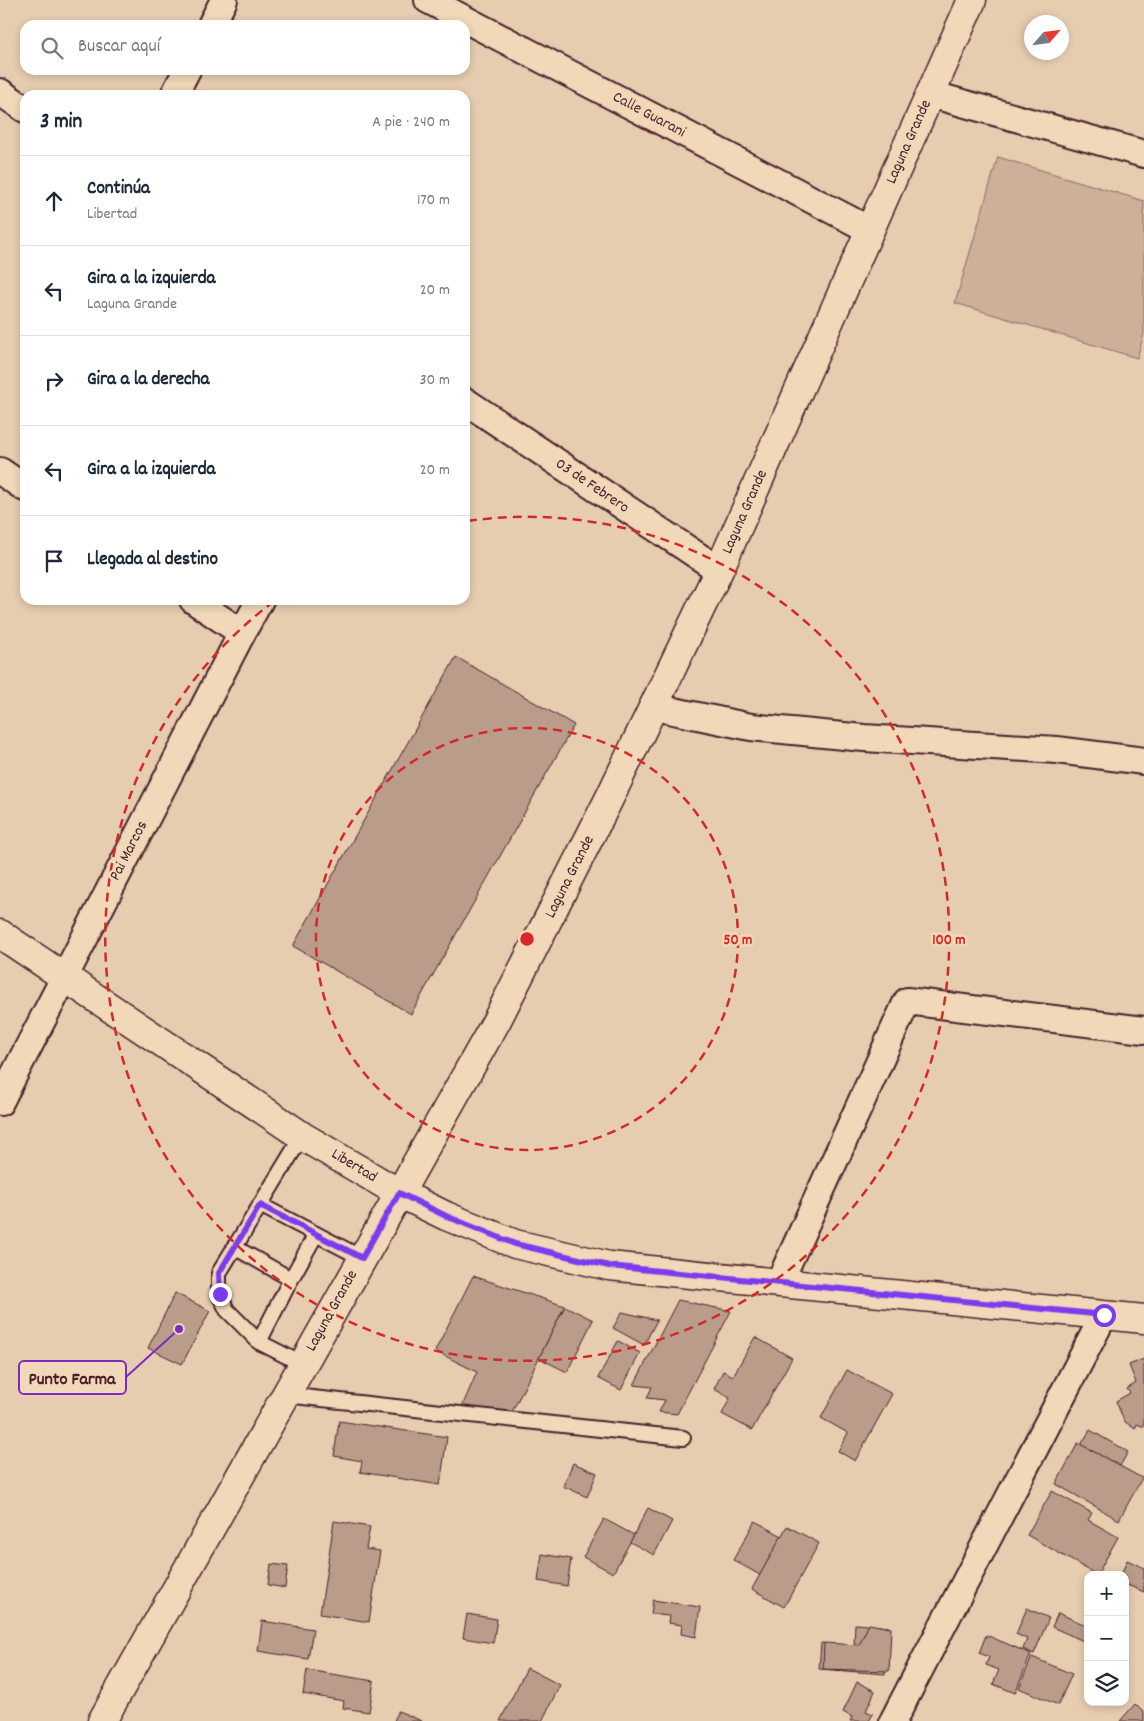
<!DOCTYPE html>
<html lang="es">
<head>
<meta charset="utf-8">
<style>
	body { margin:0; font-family:Dekko,sans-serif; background:#f2f2f3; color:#1f2937 }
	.controls { position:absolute; right:15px; bottom:15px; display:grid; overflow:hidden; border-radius:10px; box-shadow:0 2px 8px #0003 }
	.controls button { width:45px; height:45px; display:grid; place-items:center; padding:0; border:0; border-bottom:1px solid #e0e1e3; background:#fff; color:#1f2937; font:25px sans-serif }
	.compass { position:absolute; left:1024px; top:15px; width:45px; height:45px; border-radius:50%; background:#fff; box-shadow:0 2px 8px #0003; rotate:62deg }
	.stop { position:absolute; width:15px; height:15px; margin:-11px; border:4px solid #7c3aed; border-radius:50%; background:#fff }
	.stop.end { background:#7c3aed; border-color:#fff; box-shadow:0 1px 5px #0008 }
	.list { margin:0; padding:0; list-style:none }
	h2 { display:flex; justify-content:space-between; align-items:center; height:65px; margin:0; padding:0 20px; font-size:21px }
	h2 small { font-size:16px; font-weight:400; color:#747a83 }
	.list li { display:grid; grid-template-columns:32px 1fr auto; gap:15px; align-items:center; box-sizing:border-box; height:90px; padding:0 20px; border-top:1px solid #e0e1e3 }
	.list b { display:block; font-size:19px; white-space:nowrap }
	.list p { margin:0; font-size:16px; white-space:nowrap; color:#747a83 }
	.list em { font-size:16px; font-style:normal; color:#747a83 }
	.icon { flex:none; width:28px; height:28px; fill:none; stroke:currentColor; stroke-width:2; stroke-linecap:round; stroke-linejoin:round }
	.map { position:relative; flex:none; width:1144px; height:1721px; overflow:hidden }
	.search { position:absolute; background:#fff; box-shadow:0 2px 8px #0003; left:20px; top:20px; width:450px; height:55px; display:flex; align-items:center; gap:12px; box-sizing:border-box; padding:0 18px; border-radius:15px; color:#747a83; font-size:19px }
	.panel { position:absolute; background:#fff; box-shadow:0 2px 8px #0003; left:20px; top:90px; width:450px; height:515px; border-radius:15px }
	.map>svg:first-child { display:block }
</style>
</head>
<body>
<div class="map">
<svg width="1144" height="1721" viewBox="0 0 1144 1721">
	<rect width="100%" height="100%" fill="#e6cdb0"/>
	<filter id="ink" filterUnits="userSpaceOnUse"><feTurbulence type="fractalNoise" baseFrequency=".02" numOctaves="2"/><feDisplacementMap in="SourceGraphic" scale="10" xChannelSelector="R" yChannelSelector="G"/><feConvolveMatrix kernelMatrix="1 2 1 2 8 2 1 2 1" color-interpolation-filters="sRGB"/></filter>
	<g filter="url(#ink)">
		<!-- park -->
		<polygon fill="#ccb099" stroke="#8b6862" points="998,157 1144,201 1144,334 1137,358 955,303"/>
		<!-- building -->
		<g fill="#ba9c8b" stroke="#4a1f2b">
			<polygon points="456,657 574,725 411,1014 293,946"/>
			<polygon points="473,1276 565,1306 509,1418 461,1409 477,1372 435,1351"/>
			<polygon points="175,1293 210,1311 182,1364 148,1348"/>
			<polygon points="678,1300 731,1311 677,1414 659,1412 665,1400 647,1398 652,1387 634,1385"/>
			<polygon points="565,1306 593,1320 567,1372 539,1358"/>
			<polygon points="622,1312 657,1320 644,1345 613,1328"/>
			<polygon points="755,1337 792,1358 752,1430 722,1414 730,1398 714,1389 723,1371 733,1376"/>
			<polygon points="618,1341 640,1353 621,1390 598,1378"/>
			<polygon points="1144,1359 1144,1427 1137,1424 1135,1429 1124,1421 1116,1401 1130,1393 1127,1389 1136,1383 1129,1365"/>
			<polygon points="847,1370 892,1394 855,1461 838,1451 848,1433 821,1418"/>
			<polygon points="339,1421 447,1437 440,1485 360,1472 362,1461 334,1456"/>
			<polygon points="1090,1430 1128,1452 1120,1466 1081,1445"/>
			<polygon points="1078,1443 1142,1478 1119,1520 1056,1484"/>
			<polygon points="573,1463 597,1473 587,1497 563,1486"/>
			<polygon points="1052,1491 1092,1513 1088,1520 1118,1537 1097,1575 1027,1535"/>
			<polygon points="648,1508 672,1521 654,1555 630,1542"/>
			<polygon points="604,1519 634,1535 613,1573 583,1557"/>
			<polygon points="334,1521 370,1527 366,1549 380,1551 369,1622 320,1614"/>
			<polygon points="755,1521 782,1536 760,1575 733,1560"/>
			<polygon points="787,1526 819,1543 784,1607 752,1589"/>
			<polygon points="542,1554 571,1559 567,1586 538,1581"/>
			<polygon points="1127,1560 1144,1568 1144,1592 1125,1584 1125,1575 1121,1575"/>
			<polygon points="271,1564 288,1566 285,1588 268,1585"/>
			<polygon points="653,1600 700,1607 696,1637 681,1634 682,1625 668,1623 669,1616 651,1614"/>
			<polygon points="1027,1608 1049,1618 1034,1654 1023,1649 1027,1639 1016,1634"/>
			<polygon points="1058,1613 1088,1626 1088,1643 1052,1627"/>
			<polygon points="467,1614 497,1619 493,1643 463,1638"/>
			<polygon points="262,1621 313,1629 308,1659 258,1651"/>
			<polygon points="855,1624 889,1627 885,1674 819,1669 821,1643 854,1646"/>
			<polygon points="869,1624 891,1628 889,1671 823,1669 824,1643 859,1645"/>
			<polygon points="986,1635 1031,1654 1015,1693 993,1684 999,1670 986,1665 989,1657 979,1653"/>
			<polygon points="1032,1657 1072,1674 1058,1705 1019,1688"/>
			<polygon points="527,1668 560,1685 542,1721 500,1721"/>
			<polygon points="307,1670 374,1681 369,1712 343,1708 344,1701 303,1694"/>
			<polygon points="857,1682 875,1691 866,1711 873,1714 869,1721 850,1721 852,1717 843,1712"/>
			<polygon points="1135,1704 1144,1713 1144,1721 1120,1721"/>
			<polygon points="398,1711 422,1721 394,1721"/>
		</g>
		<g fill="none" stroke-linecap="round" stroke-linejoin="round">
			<!-- service casing -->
			<g stroke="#4a1f2b" stroke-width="18">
				<g id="service">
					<polyline points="302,1136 219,1273 219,1294 227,1310 259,1342 302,1364"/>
					<polyline points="260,1205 362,1258"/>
					<polyline points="234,1247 291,1279"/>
					<polyline points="259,1342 291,1279 316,1234"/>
					<polyline points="285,1395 683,1438"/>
				</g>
			</g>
			<!-- minor casing -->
			<g stroke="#4a1f2b" stroke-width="30">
				<g id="minor">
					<polyline points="428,0 870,230"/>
					<polyline points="211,25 224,0"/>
					<polyline points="0,92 25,109"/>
					<polyline points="930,94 1144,154"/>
					<polyline points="174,95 187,70"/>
					<polyline points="465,401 719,570"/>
					<polyline points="0,471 25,488"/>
					<polyline points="193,600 242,633"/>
					<polyline points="654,707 751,727 864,738 1057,750 1144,761"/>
					<polyline points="0,1102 242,633 260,600"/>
					<polyline points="779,1283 907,1001 1144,1030"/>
					<polyline points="893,1721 1104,1315"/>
				</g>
			</g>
			<!-- secondary casing -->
			<g stroke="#4a1f2b" stroke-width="31">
				<g id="secondary">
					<polyline points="0,934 302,1136 399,1193 446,1216 515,1244 609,1266 1144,1319"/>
					<polyline points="102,1721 496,1022 609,799 719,570 972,0"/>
				</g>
			</g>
			<!-- service -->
			<use href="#service" stroke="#f0d8b8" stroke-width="14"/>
			<!-- minor -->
			<use href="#minor" stroke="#f0d8b8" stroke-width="26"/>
			<!-- secondary -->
			<use href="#secondary" stroke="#f0d8b8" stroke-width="28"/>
		</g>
	</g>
	<g fill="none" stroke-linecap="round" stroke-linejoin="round" filter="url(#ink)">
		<!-- route -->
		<polyline stroke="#7c3aed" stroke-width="6" points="220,1294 219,1273 260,1205 362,1258 399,1193 446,1216 515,1244 609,1266 1104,1315"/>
	</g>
	<!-- distance rings -->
	<g fill="none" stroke="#d62828" stroke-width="2.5" stroke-dasharray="9 6">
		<circle cx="527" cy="939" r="211"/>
		<path d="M468 521A422 422 0 1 1 273 602"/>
	</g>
	<g text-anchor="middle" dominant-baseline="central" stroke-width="5" stroke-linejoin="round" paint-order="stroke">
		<!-- street labels -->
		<g font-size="16" fill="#4a1f2b" stroke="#f0d8b8">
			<text transform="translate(649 115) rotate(28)">Calle Guarani</text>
			<text transform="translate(909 142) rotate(-66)">Laguna Grande</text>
			<text transform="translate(592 486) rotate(34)">03 de Febrero</text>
			<text transform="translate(745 512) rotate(-66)">Laguna Grande</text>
			<text transform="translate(129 851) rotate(-63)">Pai Marcos</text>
			<text transform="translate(570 877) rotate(-63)">Laguna Grande</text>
			<text transform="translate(354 1166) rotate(31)">Libertad</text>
			<text transform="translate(332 1311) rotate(-61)">Laguna Grande</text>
		</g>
	</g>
	<circle cx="527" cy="939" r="8" fill="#d62828" stroke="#f0d8b8" stroke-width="2.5"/>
	<g font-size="15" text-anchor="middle" font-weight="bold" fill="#d62828" stroke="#f0d8b8" stroke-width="5" stroke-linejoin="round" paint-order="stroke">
		<text x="738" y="944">50 m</text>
		<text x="949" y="944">100 m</text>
	</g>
	<!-- callouts -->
	<path fill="none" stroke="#7b2cbf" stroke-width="2" d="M179 1329L126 1377"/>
	<circle fill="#7b2cbf" stroke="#f0d8b8" stroke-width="2" cx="179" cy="1329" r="5"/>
	<rect fill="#f0d8b8" stroke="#7b2cbf" stroke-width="2" x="19" y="1361" width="107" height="33" rx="5"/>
	<g font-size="18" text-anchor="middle" font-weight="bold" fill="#4a1f2b">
		<text x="72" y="1384">Punto Farma</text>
	</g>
</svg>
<div class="controls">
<button>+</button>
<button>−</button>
<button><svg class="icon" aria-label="layers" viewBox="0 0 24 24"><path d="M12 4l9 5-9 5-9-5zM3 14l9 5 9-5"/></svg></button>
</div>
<svg class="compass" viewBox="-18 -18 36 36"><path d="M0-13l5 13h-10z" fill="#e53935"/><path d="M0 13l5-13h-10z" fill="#747a83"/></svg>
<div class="stop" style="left:1104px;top:1315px"></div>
<div class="stop end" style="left:220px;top:1294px"></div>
<div class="search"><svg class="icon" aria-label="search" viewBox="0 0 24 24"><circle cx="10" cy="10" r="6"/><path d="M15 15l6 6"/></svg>Buscar aquí</div>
<section class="panel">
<h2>3 min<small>A pie · 240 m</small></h2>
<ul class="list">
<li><svg class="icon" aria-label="ahead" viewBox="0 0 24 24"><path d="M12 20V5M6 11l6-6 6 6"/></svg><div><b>Continúa</b><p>Libertad</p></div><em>170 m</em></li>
<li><svg class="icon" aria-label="left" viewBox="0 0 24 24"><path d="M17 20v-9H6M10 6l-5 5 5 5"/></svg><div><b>Gira a la izquierda</b><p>Laguna Grande</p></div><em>20 m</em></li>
<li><svg class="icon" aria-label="right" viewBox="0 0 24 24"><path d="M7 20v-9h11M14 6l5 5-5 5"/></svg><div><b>Gira a la derecha</b></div><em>30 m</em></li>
<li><svg class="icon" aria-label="left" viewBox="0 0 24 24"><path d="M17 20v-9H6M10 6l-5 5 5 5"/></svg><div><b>Gira a la izquierda</b></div><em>20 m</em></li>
<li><svg class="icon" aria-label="arrive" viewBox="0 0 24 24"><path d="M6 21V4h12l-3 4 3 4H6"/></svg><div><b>Llegada al destino</b></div></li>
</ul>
</section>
</div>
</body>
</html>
